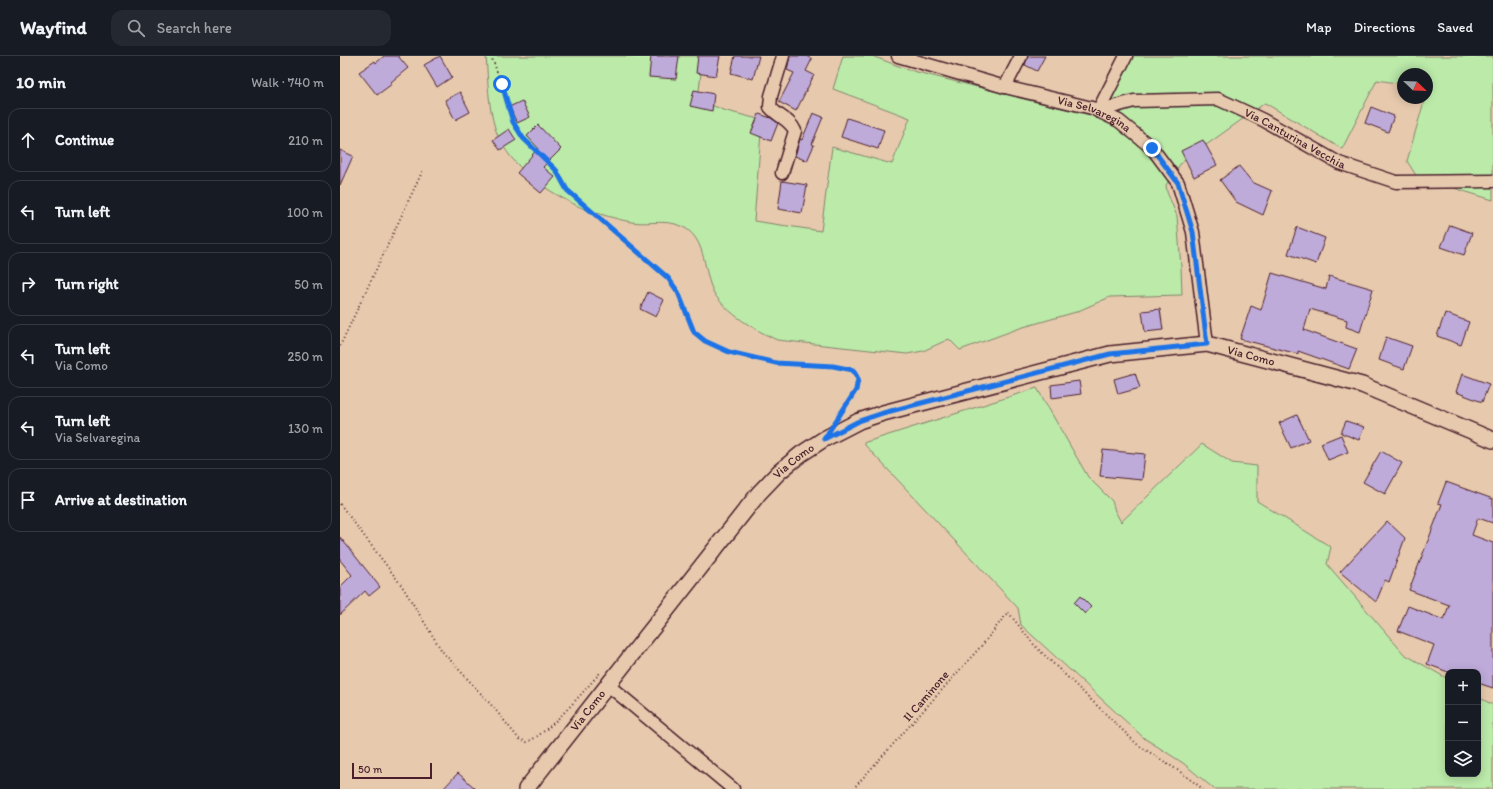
<!DOCTYPE html>
<html lang="en">
<head>
<meta charset="utf-8">
<style>
	body { margin:0; font-family:Itim,sans-serif; background:#242831; color:#f1f3f6 }
	.controls { position:absolute; right:12px; bottom:12px; display:grid; overflow:hidden; border-radius:8px; box-shadow:0 2px 10px #0003 }
	.controls button { width:36px; height:36px; display:grid; place-items:center; padding:0; border:0; border-bottom:1px solid #363941; background:#171b24; color:#f1f3f6; font:20px sans-serif }
	.compass { position:absolute; left:1057px; top:12px; width:36px; height:36px; border-radius:50%; background:#171b24; box-shadow:0 2px 10px #0003; rotate:113deg }
	.scale { position:absolute; left:12px; bottom:10px; width:80px; box-sizing:border-box; padding-left:4px; border:2px solid #4a1f2b; border-top:0; font-size:11px; line-height:14px; white-space:nowrap; color:#4a1f2b; -webkit-text-stroke:3px #e7caae; paint-order:stroke }
	.stop { position:absolute; width:12px; height:12px; margin:-9px; border:3px solid #1a73e8; border-radius:50%; background:#fff }
	.stop.end { background:#1a73e8; border-color:#fff; box-shadow:0 1px 4px #0008 }
	.list { margin:0; padding:0; list-style:none }
	h2 { display:flex; justify-content:space-between; align-items:center; height:52px; margin:0; padding:0 16px; font-size:17px }
	h2 small { font-size:13px; font-weight:400; color:#9ea1a6 }
	.list li { display:grid; grid-template-columns:26px 1fr auto; gap:12px; align-items:center; box-sizing:border-box; height:64px; margin:0 8px 8px; padding:0 8px; border:1px solid #363941; border-radius:12px }
	.list b { display:block; font-size:15px; white-space:nowrap }
	.list p { margin:0; font-size:13px; white-space:nowrap; color:#9ea1a6 }
	.list em { font-size:13px; font-style:normal; color:#9ea1a6 }
	.icon { flex:none; width:22px; height:22px; fill:none; stroke:currentColor; stroke-width:2; stroke-linecap:round; stroke-linejoin:round }
	.map { position:relative; flex:none; width:1153px; height:733px; overflow:hidden }
	header { display:flex; align-items:center; gap:24px; box-sizing:border-box; height:56px; padding:0 20px; background:#171b24; border-bottom:1px solid #363941 }
	header strong { font-size:19px }
	nav { display:flex; gap:22px; margin-inline-start:auto; font-size:14px }
	.search { width:280px; height:36px; background:#242831; display:flex; align-items:center; gap:10px; box-sizing:border-box; padding:0 14px; border-radius:12px; color:#9ea1a6; font-size:15px }
	main { display:flex }
	aside { flex:1; background:#171b24 }
	.map>svg:first-child { display:block }
</style>
</head>
<body>
<header>
<strong>Wayfind</strong>
<div class="search"><svg class="icon" aria-label="search" viewBox="0 0 24 24"><circle cx="10" cy="10" r="6"/><path d="M15 15l6 6"/></svg>Search here</div>
<nav><a>Map</a><a>Directions</a><a>Saved</a></nav>
</header>
<main>
<aside>
<h2>10 min<small>Walk · 740 m</small></h2>
<ul class="list">
<li><svg class="icon" aria-label="ahead" viewBox="0 0 24 24"><path d="M12 20V5M6 11l6-6 6 6"/></svg><div><b>Continue</b></div><em>210 m</em></li>
<li><svg class="icon" aria-label="left" viewBox="0 0 24 24"><path d="M17 20v-9H6M10 6l-5 5 5 5"/></svg><div><b>Turn left</b></div><em>100 m</em></li>
<li><svg class="icon" aria-label="right" viewBox="0 0 24 24"><path d="M7 20v-9h11M14 6l5 5-5 5"/></svg><div><b>Turn right</b></div><em>50 m</em></li>
<li><svg class="icon" aria-label="left" viewBox="0 0 24 24"><path d="M17 20v-9H6M10 6l-5 5 5 5"/></svg><div><b>Turn left</b><p>Via Como</p></div><em>250 m</em></li>
<li><svg class="icon" aria-label="left" viewBox="0 0 24 24"><path d="M17 20v-9H6M10 6l-5 5 5 5"/></svg><div><b>Turn left</b><p>Via Selvaregina</p></div><em>130 m</em></li>
<li><svg class="icon" aria-label="arrive" viewBox="0 0 24 24"><path d="M6 21V4h12l-3 4 3 4H6"/></svg><div><b>Arrive at destination</b></div></li>
</ul>
</aside>
<div class="map">
<svg width="1153" height="733" viewBox="0 0 1153 733">
	<rect width="100%" height="100%" fill="#e7caae"/>
	<filter id="ink" filterUnits="userSpaceOnUse"><feTurbulence type="fractalNoise" baseFrequency=".025" numOctaves="2"/><feDisplacementMap in="SourceGraphic" scale="8" xChannelSelector="R" yChannelSelector="G"/><feConvolveMatrix kernelMatrix="1 2 1 2 8 2 1 2 1" color-interpolation-filters="sRGB"/></filter>
	<g filter="url(#ink)">
		<!-- green -->
		<g fill="#bbeaa9" stroke="#82846a">
			<path d="M146,0h217l-5,43 25,11 39,10 -8,101 67,10 11,-84 60,17 18,-46 -77,-29 10,-33h29l37,14 193,48 20,-62h371v144l-46,-14 -28,-6 -12,-19 18,-63h2l1,-9 -1,-1v-14h-24v10l-26,-4 -35,69 -77,-46 -84,60 -15,22 1,7 10,24 4,51 1,28 -72,2 -34,15 -56,16 -60,22 -11,-11 -26,12 -16,3 -130,-14c-22,-10 -51,-27 -63,-47 -11,-20 -7,-52 -29,-65 -18,-10 -35,-3 -54,-6 -15,-3 -32,-8 -46,-13 -6,-2 -11,-5 -17,-8 -30,-16 -62,-39 -73,-73 -7,-23 -7,-48 -9,-72z"/>
			<polygon points="697,332 748,421 772,445 775,455 781,466 862,388 892,407 917,410 917,445 991,491 987,508 1064,598 1108,623 1108,718 1138,718 1138,641 1153,649 1153,733 874,733 843,707 804,682 681,569 678,552 523,387"/>
		</g>
		<!-- building -->
		<g fill="#bfabda" stroke="#4a1f2b">
			<polygon points="44,0 58,0 68,12 51,26 52,28 37,39 19,16 35,5 36,7"/>
			<polygon points="100,0 112,21 97,31 84,9"/>
			<polygon points="311,0 339,0 336,23 309,21"/>
			<polygon points="358,0 380,0 376,20 356,17"/>
			<polygon points="395,0 419,0 413,23 391,17"/>
			<polygon points="450,0 466,0 472,3 466,15 474,19 456,55 439,46 454,17 447,14"/>
			<polygon points="688,0 705,0 697,15 685,9"/>
			<polygon points="354,34 374,38 372,55 350,50"/>
			<polygon points="120,36 130,56 115,64 105,44"/>
			<polygon points="182,45 190,61 177,67 169,51"/>
			<polygon points="1031,51 1054,60 1048,76 1025,67"/>
			<polygon points="473,57 483,61 472,88 474,89 467,105 455,100 460,83 462,84"/>
			<polygon points="419,58 431,62 438,67 431,85 411,77"/>
			<polygon points="507,62 544,74 538,93 501,81"/>
			<polygon points="198,69 221,93 203,111 215,121 201,137 177,117 198,92 187,80"/>
			<polygon points="169,73 176,84 160,94 153,84"/>
			<polygon points="863,84 877,109 854,121 841,95"/>
			<polygon points="0,94 13,100 0,129"/>
			<polygon points="899,110 912,126 932,135 923,159 896,146 880,124"/>
			<polygon points="442,125 467,129 462,157 438,153"/>
			<polygon points="1110,169 1132,177 1124,199 1101,191"/>
			<polygon points="957,171 985,182 976,208 948,198"/>
			<polygon points="932,217 986,233 989,220 1033,233 1020,276 1006,271 1007,264 970,253 964,274 1017,293 1009,313 958,295 958,298 900,283 911,250 921,254"/>
			<polygon points="308,236 324,244 316,261 300,253"/>
			<polygon points="820,253 823,274 805,276 802,255"/>
			<polygon points="1105,257 1129,266 1121,289 1097,280"/>
			<polygon points="1046,281 1072,290 1064,313 1039,304"/>
			<polygon points="795,317 800,332 778,338 774,323"/>
			<polygon points="1122,318 1149,328 1142,346 1116,336"/>
			<polygon points="739,325 741,338 712,342 711,329"/>
			<polygon points="957,359 969,384 951,392 939,367"/>
			<polygon points="1006,365 1024,371 1019,384 1001,377"/>
			<polygon points="1001,379 1008,396 988,404 981,387"/>
			<polygon points="763,394 805,398 802,424 760,420"/>
			<polygon points="1041,395 1062,407 1045,438 1023,426"/>
			<polygon points="1106,426 1153,443 1153,467 1138,462 1132,479 1153,487 1153,632 1138,627 1138,616 1108,616 1087,608 1094,589 1058,575 1068,550 1104,564 1109,549 1069,534 1102,448 1098,447"/>
			<polygon points="1047,465 1065,482 1049,526 1045,524 1036,546 1000,516"/>
			<polygon points="0,481 40,531 29,540 25,535 0,559 0,531 12,519 0,504"/>
			<polygon points="740,540 751,551 745,558 734,547"/>
			<polygon points="118,717 136,733 103,733"/>
		</g>
		<g fill="none" stroke-linecap="round" stroke-linejoin="round">
			<!-- minor casing -->
			<g stroke="#4a1f2b" stroke-width="15">
				<g id="minor">
					<path id="s1" d="M558,0l107,31 87,21 27,13 33,27 26,35 15,49 14,112"/>
					<polyline points="665,31 681,0"/>
					<path id="s2" d="M758,55l36,-10 84,-2 45,21 76,43 57,19 97,-1"/>
					<polyline points="758,55 786,0"/>
					<path d="M442,117l13,-42c-5,-12 -17,-14 -25,-24l1,-11 12,-40"/>
					<polyline points="268,629 393,733"/>
				</g>
			</g>
			<!-- major casing -->
			<g stroke="#4a1f2b" stroke-width="18">
				<g id="major">
					<path id="s3" d="M186,733l233,-296 20,-21 22,-18 23,-15 35,-18 24,-8 227,-59 97,-10 155,41 131,55"/>
				</g>
			</g>
			<!-- path -->
			<g stroke="#4a1f2b" stroke-width="2" stroke-dasharray="1 3" stroke-linecap="butt">
				<polyline points="151,0 162,28 173,66 183,82 217,114 227,134 328,222 338,236 354,276 365,285 389,296 437,307 493,310 513,314 519,323 516,334 499,360"/>
				<polyline points="0,290 83,114"/>
				<path d="M0,448l62,82 40,65 52,57 25,31 8,3c22,-9 55,-49 72,-68l2,-1"/>
				<polyline points="513,733 643,588 668,556 695,590 798,689 839,715 863,733"/>
			</g>
			<!-- minor -->
			<use href="#minor" stroke="#e7caae" stroke-width="12"/>
			<!-- major -->
			<use href="#major" stroke="#e7caae" stroke-width="15"/>
		</g>
	</g>
	<g fill="none" stroke-linecap="round" stroke-linejoin="round" filter="url(#ink)">
		<!-- route -->
		<polyline stroke="#1a73e8" stroke-width="5" points="162,28 173,66 183,82 216,114 227,134 328,222 338,236 354,276 365,285 389,296 436,307 493,310 513,314 518,323 516,334 484,383 519,365 543,357 770,298 867,288 853,176 838,127 812,92"/>
	</g>
	<g text-anchor="middle" dominant-baseline="central" stroke-width="3" stroke-linejoin="round" paint-order="stroke">
		<!-- street labels -->
		<g font-size="12" fill="#4a1f2b" stroke="#e7caae">
			<text stroke="none"><textPath href="#s1" startOffset="205">Via Selvaregina</textPath></text>
			<text stroke="none"><textPath href="#s2" startOffset="208">Via Canturina Vecchia</textPath></text>
			<text stroke="none"><textPath href="#s3" startOffset="904">Via Como</textPath></text>
			<text stroke="none"><textPath href="#s3" startOffset="424">Via Como</textPath></text>
			<text transform="translate(586 640) rotate(-49)">Il Caminone</text>
			<text stroke="none"><textPath href="#s3" startOffset="100">Via Como</textPath></text>
		</g>
	</g>
</svg>
<div class="controls">
<button>+</button>
<button>−</button>
<button><svg class="icon" aria-label="layers" viewBox="0 0 24 24"><path d="M12 4l9 5-9 5-9-5zM3 14l9 5 9-5"/></svg></button>
</div>
<svg class="compass" viewBox="-18 -18 36 36"><path d="M0-13l5 13h-10z" fill="#e53935"/><path d="M0 13l5-13h-10z" fill="#9ea1a6"/></svg>
<div class="scale">50 m</div>
<div class="stop" style="left:162px;top:28px"></div>
<div class="stop end" style="left:812px;top:92px"></div>
</div>
</main>
</body>
</html>
